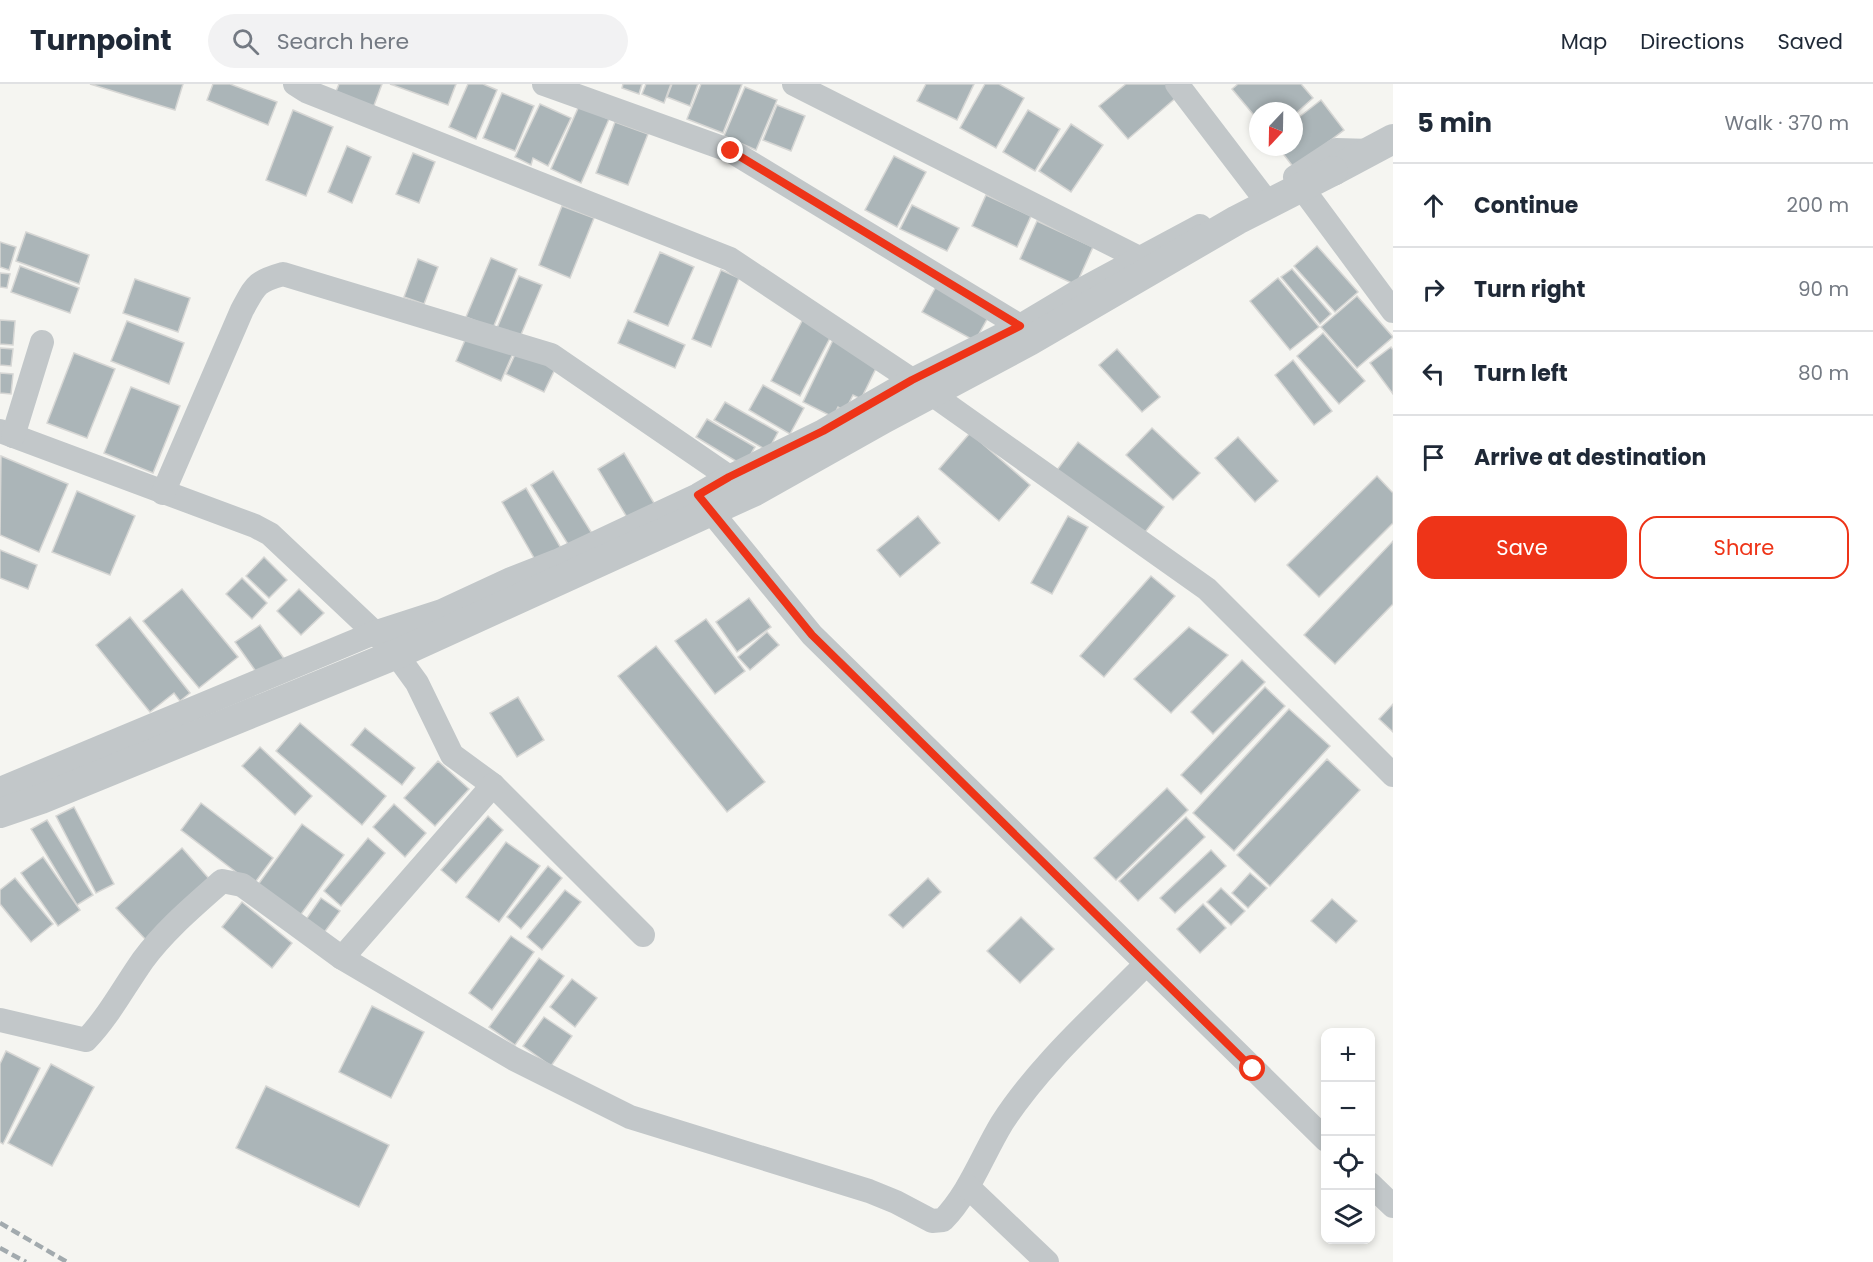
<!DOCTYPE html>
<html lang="en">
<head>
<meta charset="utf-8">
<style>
	body { margin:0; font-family:Poppins,sans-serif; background:#f2f2f3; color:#1f2937 }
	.controls { position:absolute; right:18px; bottom:18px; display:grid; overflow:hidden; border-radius:12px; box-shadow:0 3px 9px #0003 }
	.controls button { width:54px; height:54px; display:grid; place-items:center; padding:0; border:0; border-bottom:2px solid #e0e1e3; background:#fff; color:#1f2937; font:30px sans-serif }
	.compass { position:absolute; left:1249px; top:18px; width:54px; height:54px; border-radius:50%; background:#fff; box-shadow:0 3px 9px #0003; rotate:202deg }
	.stop { position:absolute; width:18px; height:18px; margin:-14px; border:4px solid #ee3418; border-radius:50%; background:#fff }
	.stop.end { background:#ee3418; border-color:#fff; box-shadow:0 2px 6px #0008 }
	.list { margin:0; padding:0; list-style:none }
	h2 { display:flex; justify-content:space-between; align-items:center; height:78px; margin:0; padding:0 24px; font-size:26px }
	h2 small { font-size:20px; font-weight:400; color:#747a83 }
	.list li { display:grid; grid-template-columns:39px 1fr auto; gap:18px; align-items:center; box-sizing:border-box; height:84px; padding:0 24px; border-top:2px solid #e0e1e3 }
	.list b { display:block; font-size:22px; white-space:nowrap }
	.list em { font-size:20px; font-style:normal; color:#747a83 }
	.actions { display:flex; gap:12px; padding:18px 24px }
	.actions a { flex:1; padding:14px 0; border:2px solid #ee3418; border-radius:18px; text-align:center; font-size:21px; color:#ee3418 }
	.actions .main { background:#ee3418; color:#fff }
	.icon { flex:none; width:33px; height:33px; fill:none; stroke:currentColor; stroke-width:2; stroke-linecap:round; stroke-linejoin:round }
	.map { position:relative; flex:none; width:1393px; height:1178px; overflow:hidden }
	header { display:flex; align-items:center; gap:36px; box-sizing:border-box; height:84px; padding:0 30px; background:#fff; border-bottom:2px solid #e0e1e3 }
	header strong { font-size:28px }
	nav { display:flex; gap:33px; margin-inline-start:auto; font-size:21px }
	.search { width:420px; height:54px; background:#f2f2f3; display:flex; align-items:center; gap:15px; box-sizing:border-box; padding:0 21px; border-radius:33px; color:#747a83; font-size:22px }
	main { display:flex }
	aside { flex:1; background:#fff }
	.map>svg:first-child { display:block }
</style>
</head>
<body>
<header>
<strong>Turnpoint</strong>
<div class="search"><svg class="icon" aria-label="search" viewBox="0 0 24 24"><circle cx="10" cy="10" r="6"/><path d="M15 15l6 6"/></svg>Search here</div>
<nav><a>Map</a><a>Directions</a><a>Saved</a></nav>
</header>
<main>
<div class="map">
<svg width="1393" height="1178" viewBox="0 0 1393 1178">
	<rect width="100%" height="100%" fill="#f5f5f1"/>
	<!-- building -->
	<g fill="#abb5b8" stroke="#d6d6d4" stroke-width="1.5">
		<polygon points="90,0 183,0 175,26"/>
		<polygon points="213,0 230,0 277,18 268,41 207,16"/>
		<polygon points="339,0 382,0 373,24 335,10"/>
		<polygon points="390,0 456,0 448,21"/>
		<polygon points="468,0 483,0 497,6 476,55 449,43"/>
		<polygon points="623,0 642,0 639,10 622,4"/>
		<polygon points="646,0 671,0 664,19 642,10"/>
		<polygon points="672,0 698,0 690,22 667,13"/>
		<polygon points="701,0 742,0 723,49 687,35"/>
		<polygon points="926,0 974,0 957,36 917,17"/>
		<polygon points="985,0 999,0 1024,14 996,64 960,44"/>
		<polygon points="1126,0 1167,0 1178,12 1128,55 1099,22"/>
		<polygon points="1238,0 1301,0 1313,14 1294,31 1294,27 1258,27 1258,36 1232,5"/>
		<polygon points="745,3 777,16 756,66 724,52"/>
		<polygon points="502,9 534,22 515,67 483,54"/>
		<polygon points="1321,16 1344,46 1294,84 1278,63 1294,63 1294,37"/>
		<polygon points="540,20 571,34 548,82 533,74 531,81 515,73"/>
		<polygon points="777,21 805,32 791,67 763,56"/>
		<polygon points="579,22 609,35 581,99 551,85"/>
		<polygon points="293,26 333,43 306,112 266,96"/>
		<polygon points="1028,26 1060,45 1035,87 1003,68"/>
		<polygon points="615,38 648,50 628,101 596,89"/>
		<polygon points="1071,40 1103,61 1071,108 1039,87"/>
		<polygon points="347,62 371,73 352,119 328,108"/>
		<polygon points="413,69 435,78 419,119 396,110"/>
		<polygon points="894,72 926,88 897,143 865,126"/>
		<polygon points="986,111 1031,132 1017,163 972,142"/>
		<polygon points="912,121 959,144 947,167 900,145"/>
		<polygon points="562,122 594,134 570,194 539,181"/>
		<polygon points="1037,137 1093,163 1076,201 1020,175"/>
		<polygon points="26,148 89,171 79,200 16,177"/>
		<polygon points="0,158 16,163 9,186 0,183"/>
		<polygon points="1317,162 1358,208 1335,228 1294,182"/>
		<polygon points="660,168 694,183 668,242 634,228"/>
		<polygon points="491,174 517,185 493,244 466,233"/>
		<polygon points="418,175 438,183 424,220 404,213"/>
		<polygon points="20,182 79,204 70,229 11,208"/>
		<polygon points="1292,185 1331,230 1320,240 1281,193"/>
		<polygon points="721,186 739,194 711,263 692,255"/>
		<polygon points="0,189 10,190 7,204 0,203"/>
		<polygon points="519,192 542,201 520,253 497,244"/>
		<polygon points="1278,194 1319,243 1290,266 1250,217"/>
		<polygon points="135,195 190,214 178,248 123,229"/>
		<polygon points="938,199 991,228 975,257 922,228"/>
		<polygon points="1357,212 1393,253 1357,284 1321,243"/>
		<polygon points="803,235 832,250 800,312 771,297"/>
		<polygon points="0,236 15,237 13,261 0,260"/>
		<polygon points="628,236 685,261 675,284 618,259"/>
		<polygon points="127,237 184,259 169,300 111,277"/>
		<polygon points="469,247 514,267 501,297 456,277"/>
		<polygon points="1323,249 1365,297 1339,320 1297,272"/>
		<polygon points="835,252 881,274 861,315 853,311 845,327 838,323 833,333 803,318"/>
		<polygon points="1391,263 1393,266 1393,310 1370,279"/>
		<polygon points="0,264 13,265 11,282 0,281"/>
		<polygon points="518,264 556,283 544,308 506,290"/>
		<polygon points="1117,265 1160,313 1142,328 1099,281"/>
		<polygon points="74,269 115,285 87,354 47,339"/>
		<polygon points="1293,276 1332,327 1314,341 1275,291"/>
		<polygon points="0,289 13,290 11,310 0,309"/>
		<polygon points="763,301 804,324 790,350 749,326"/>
		<polygon points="131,303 180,322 153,389 104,369"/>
		<polygon points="725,318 778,348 768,367 714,336"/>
		<polygon points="707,335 755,363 744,382 696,353"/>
		<polygon points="1152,344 1200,389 1173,416 1126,371"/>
		<polygon points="970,349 1030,401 999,437 939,385"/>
		<polygon points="1238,353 1278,397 1255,418 1215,374"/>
		<polygon points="1078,358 1164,423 1143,451 1057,386"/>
		<polygon points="624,369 657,424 631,440 598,385"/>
		<polygon points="1,372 68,400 39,468 0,451"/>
		<polygon points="553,387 593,451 571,465 531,401"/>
		<polygon points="1377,392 1393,409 1393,439 1319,513 1287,481"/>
		<polygon points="526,404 561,464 537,479 502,418"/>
		<polygon points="77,407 135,432 110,491 52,468"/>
		<polygon points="918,432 940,459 900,493 877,466"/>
		<polygon points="1068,432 1088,443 1052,510 1031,499"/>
		<polygon points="1393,457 1393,520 1335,580 1304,551"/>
		<polygon points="0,466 37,481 28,505 0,494"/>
		<polygon points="264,473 287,496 269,514 246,492"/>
		<polygon points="1151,492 1175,512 1104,593 1080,572"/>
		<polygon points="242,494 267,519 252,535 226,510"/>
		<polygon points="182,505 238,573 199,604 143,537"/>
		<polygon points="299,505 324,529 301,551 277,527"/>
		<polygon points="749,514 771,543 737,568 716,538"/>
		<polygon points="130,533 190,609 180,617 174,609 150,628 96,561"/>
		<polygon points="706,535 745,587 715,610 675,557"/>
		<polygon points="260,541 285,576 257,589 235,558"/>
		<polygon points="1189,543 1228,571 1171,629 1134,595"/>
		<polygon points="767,548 779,561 750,586 738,573"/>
		<polygon points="656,562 765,698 727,728 618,592"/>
		<polygon points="1242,576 1265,598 1213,650 1191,628"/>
		<polygon points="1265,603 1285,622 1201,710 1181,691"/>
		<polygon points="518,613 544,656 517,673 490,629"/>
		<polygon points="1393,620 1393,648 1379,635"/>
		<polygon points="1289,625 1330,662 1234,767 1193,729"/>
		<polygon points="300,639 386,712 362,741 276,667"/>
		<polygon points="365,644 415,684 402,701 351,661"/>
		<polygon points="260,663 312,712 295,731 242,682"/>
		<polygon points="1327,675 1360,706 1270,802 1237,771"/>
		<polygon points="438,677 469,705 435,742 404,714"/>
		<polygon points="1167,704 1188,726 1116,796 1094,774"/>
		<polygon points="201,719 273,774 253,801 181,746"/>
		<polygon points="394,720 426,749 405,773 373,743"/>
		<polygon points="74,723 114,800 96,809 56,732"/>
		<polygon points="488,732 503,746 456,799 441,786"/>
		<polygon points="1186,733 1205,753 1138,817 1119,797"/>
		<polygon points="47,736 93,811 77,821 31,745"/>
		<polygon points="302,740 344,771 299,833 257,802"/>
		<polygon points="368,754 385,769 341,822 324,807"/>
		<polygon points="506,758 540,782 499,838 466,813"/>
		<polygon points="182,764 211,797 146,856 116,824"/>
		<polygon points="1211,766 1226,782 1175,829 1160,814"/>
		<polygon points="43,773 80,826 58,842 21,789"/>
		<polygon points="548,782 562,794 521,845 507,833"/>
		<polygon points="1250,789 1267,804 1248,824 1232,809"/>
		<polygon points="15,794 53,840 31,858 0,820 0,806"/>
		<polygon points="928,794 941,808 903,844 889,831"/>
		<polygon points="1221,804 1245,827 1231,841 1207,818"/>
		<polygon points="565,806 581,818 542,866 527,853"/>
		<polygon points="321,814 340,827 323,850 305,837"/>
		<polygon points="1332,815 1357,837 1336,859 1311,837"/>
		<polygon points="242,818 292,859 272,884 222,843"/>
		<polygon points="1203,820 1226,844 1200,869 1177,845"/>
		<polygon points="1021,833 1054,865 1020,899 987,867"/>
		<polygon points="511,852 534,868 492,926 469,909"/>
		<polygon points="539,874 564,892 515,961 489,943"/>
		<polygon points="572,895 597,914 575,943 550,923"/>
		<polygon points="372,922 424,948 391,1014 339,988"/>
		<polygon points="544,933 572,952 551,982 523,962"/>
		<polygon points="6,967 40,984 3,1060 0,1058 0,980"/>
		<polygon points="51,980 94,1003 52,1082 8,1059"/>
		<polygon points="266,1002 389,1061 359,1123 236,1064"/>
	</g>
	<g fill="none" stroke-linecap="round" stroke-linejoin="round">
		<!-- minor -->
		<g stroke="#c2c7c9" stroke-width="24">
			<polyline points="295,0 306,7 730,175 912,296 1207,505 1393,691"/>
			<polyline points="544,0 731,67 1020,242"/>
			<polyline points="794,0 1139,174"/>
			<polyline points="1177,0 1261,110"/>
			<polyline points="1295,93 1336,66 1372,67"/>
			<polyline points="1302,104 1393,227"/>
			<polyline points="0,347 255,442 270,450 393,566 417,599 452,671 493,701 643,851"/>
			<polyline points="13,352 42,258"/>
			<path d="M163,409l79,-183c14,-25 13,-28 41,-36l268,81 178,122"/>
			<polyline points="700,414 812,551 1326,1056"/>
			<polyline points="0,705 374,549 442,527 511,495 557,477 698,411 729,393 823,347 912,296 1020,242 1077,208 1200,142"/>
			<polyline points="342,874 493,701"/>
			<path d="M0,936l86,20c23,-24 38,-53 57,-80 22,-30 51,-54 79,-79l20,4 100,73 172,101 116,58 239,74 27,11 36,19 11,-1c27,-28 39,-64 59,-97 39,-60 94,-108 144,-159"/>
			<polyline points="1370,1100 1393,1122"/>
			<polyline points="968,1103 1047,1178"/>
		</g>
		<!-- tertiary -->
		<polyline stroke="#c2c7c9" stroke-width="30" points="1333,87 1393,55"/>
		<!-- rail -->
		<g stroke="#a2aaae" stroke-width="4.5" stroke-dasharray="9 4.5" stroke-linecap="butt">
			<polyline points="0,1139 67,1178"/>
			<polyline points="0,1164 26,1178"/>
		</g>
		<!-- tertiary-bridge -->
		<polyline stroke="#c2c7c9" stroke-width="30" points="0,729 41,715 399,569 755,407 883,335 1029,257 1237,136 1333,87"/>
	</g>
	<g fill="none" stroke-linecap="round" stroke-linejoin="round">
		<!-- route -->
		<polyline stroke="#ee3418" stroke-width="8" points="731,67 1020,242 912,296 823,347 729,393 698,411 812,551 1253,985"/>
	</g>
</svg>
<div class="controls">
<button>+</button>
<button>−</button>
<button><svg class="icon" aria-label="locate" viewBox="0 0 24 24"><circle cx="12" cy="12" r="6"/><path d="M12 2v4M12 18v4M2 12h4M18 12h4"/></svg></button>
<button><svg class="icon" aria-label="layers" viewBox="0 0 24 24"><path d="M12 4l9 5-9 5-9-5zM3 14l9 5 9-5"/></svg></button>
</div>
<svg class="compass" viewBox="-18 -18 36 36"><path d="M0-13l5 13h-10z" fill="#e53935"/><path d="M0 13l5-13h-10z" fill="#747a83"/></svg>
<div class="stop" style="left:1253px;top:985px"></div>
<div class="stop end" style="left:731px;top:67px"></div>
</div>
<aside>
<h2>5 min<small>Walk · 370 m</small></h2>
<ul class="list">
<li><svg class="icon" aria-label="ahead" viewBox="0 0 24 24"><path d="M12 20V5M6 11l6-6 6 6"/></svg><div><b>Continue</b></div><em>200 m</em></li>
<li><svg class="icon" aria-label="right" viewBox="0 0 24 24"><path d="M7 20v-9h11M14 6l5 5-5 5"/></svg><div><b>Turn right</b></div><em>90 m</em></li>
<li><svg class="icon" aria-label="left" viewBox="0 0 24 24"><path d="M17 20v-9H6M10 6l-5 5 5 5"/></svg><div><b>Turn left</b></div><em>80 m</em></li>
<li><svg class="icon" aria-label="arrive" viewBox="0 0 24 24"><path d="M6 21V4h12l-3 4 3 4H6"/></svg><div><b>Arrive at destination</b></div></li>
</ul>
<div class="actions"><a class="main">Save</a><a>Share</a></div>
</aside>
</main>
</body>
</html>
